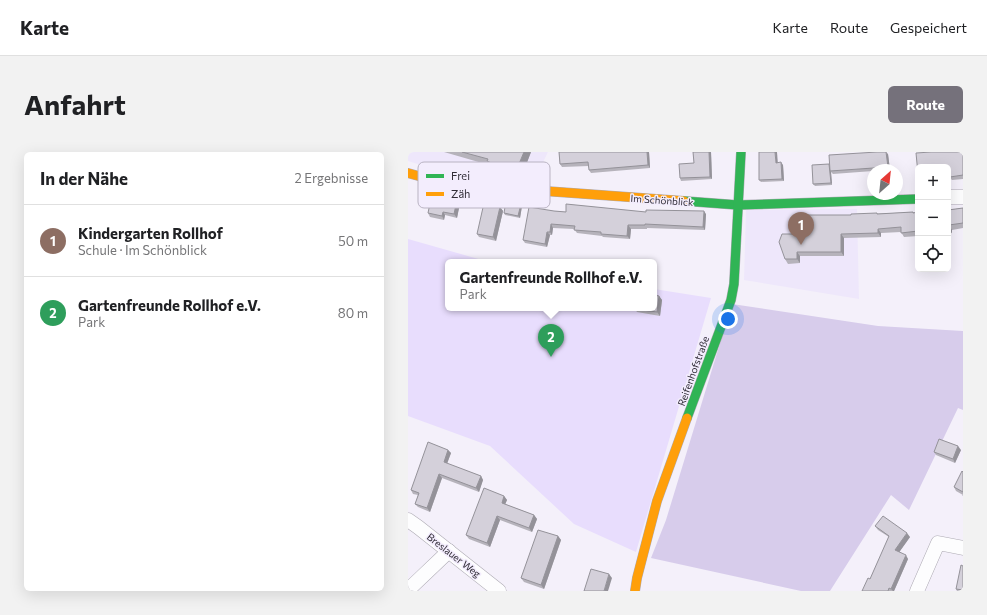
<!DOCTYPE html>
<html lang="de">
<head>
<meta charset="utf-8">
<style>
	body { margin:0; font-family:Commissioner,sans-serif; background:#f2f2f2; color:#202124 }
	.controls { position:absolute; right:12px; top:12px; display:grid; overflow:hidden; border-radius:6px; box-shadow:0 4px 16px #0002 }
	.controls button { width:36px; height:36px; display:grid; place-items:center; padding:0; border:0; border-bottom:1px solid #e0e0e0; background:#fff; color:#202124; font:20px sans-serif }
	.compass { position:absolute; left:459px; top:12px; width:36px; height:36px; border-radius:50%; background:#fff; box-shadow:0 4px 16px #0002; rotate:27deg }
	.you { position:absolute; left:320px; top:167px; width:14px; height:14px; margin:-10px; border:3px solid #fff; border-radius:50%; background:#1a73e8; box-shadow:0 0 0 6px #1a73e833 }
	.badge { display:grid; place-items:center; width:26px; height:26px; border-radius:50%; background:#75717b; color:#fff; font-size:13px; font-weight:700 }
	.pin { position:absolute; translate:-50% -33px; filter:drop-shadow(0 1px 2px #0008) }
	.pin::after { content:''; position:absolute; top:21px; width:14px; height:12px; background:inherit; clip-path:polygon(0 0,100% 0,50% 100%) }
	.popup { position:absolute; left:37px; top:107px; width:212px; height:52px; box-sizing:border-box; display:grid; place-content:center; border-radius:6px; background:#fff; filter:drop-shadow(0 1px 3px #0005); font-size:13px; white-space:nowrap; color:#757577 }
	.popup b { font-size:15px; color:#202124 }
	.popup::after { content:''; position:absolute; left:50%; top:100%; margin-left:-8px; border:8px solid transparent; border-top-color:#fff }
	.list { margin:0; padding:0; list-style:none }
	h2 { display:flex; justify-content:space-between; align-items:center; height:52px; margin:0; padding:0 16px; font-size:17px }
	h2 small { font-size:13px; font-weight:400; color:#757577 }
	.list li { display:grid; grid-template-columns:26px 1fr auto; gap:12px; align-items:center; box-sizing:border-box; height:72px; padding:0 16px; border-top:1px solid #e0e0e0 }
	.list b { display:block; font-size:15px; white-space:nowrap }
	.list p { margin:0; font-size:13px; white-space:nowrap; color:#757577 }
	.list em { font-size:13px; font-style:normal; color:#757577 }
	.icon { flex:none; width:22px; height:22px; fill:none; stroke:currentColor; stroke-width:2; stroke-linecap:round; stroke-linejoin:round }
	.map { position:relative; flex:none; width:555px; height:439px; overflow:hidden; border-radius:6px }
	header { display:flex; align-items:center; gap:24px; box-sizing:border-box; height:56px; padding:0 20px; background:#fff; border-bottom:1px solid #e0e0e0 }
	header strong { font-size:19px }
	nav { display:flex; gap:22px; margin-inline-start:auto; font-size:14px }
	.intro { display:flex; align-items:center; justify-content:space-between; box-sizing:border-box; height:96px; padding:0 24px }
	h1 { margin:0; font-size:28px }
	.button { padding:10px 18px; border-radius:6px; background:#75717b; color:#fff; font-size:14px; font-weight:700 }
	main { display:flex; gap:24px; padding:0 24px }
	aside { flex:1; background:#fff; border-radius:6px; box-shadow:0 4px 16px #0002 }
	.map>svg:first-child { display:block }
</style>
</head>
<body>
<header>
<strong>Karte</strong>
<nav><a>Karte</a><a>Route</a><a>Gespeichert</a></nav>
</header>
<div class="intro"><h1>Anfahrt</h1><a class="button">Route</a></div>
<main>
<aside>
<h2>In der Nähe<small>2 Ergebnisse</small></h2>
<ul class="list">
<li><span class="badge" style="background:#8d6e63">1</span><div><b>Kindergarten Rollhof</b><p>Schule · Im Schönblick</p></div><em>50 m</em></li>
<li><span class="badge" style="background:#2e9e5b">2</span><div><b>Gartenfreunde Rollhof e.V.</b><p>Park</p></div><em>80 m</em></li>
</ul>
</aside>
<div class="map">
<svg width="555" height="439" viewBox="0 0 555 439">
	<rect width="100%" height="100%" fill="#f4f0fa"/>
	<!-- built -->
	<g fill="#eee7fb">
		<polygon points="0,0 140,0 124,33 42,22 0,9"/>
		<polygon points="449,57 451,147 336,128 338,58"/>
	</g>
	<!-- green -->
	<polygon fill="#e8ddfd" points="0,87 81,110 40,110 40,156 246,156 246,137 303,146 228,400 166,372 82,294 0,264"/>
	<!-- forest -->
	<polygon fill="#d7cceb" points="324,152 470,174 555,179 555,258 550,256 501,358 483,343 422,439 393,439 243,406 258,368"/>
	<g fill="none" stroke-linecap="round" stroke-linejoin="round">
		<!-- street casing -->
		<g stroke="#adaab3" stroke-width="15">
			<g id="street">
				<polyline points="540,45 555,45"/>
				<polyline points="0,368 10,375 91,439"/>
				<polyline points="0,438 41,399"/>
				<polyline points="509,439 530,391 555,396"/>
			</g>
		</g>
		<!-- fast casing -->
		<g stroke="#adaab3" stroke-width="10">
			<g id="fast">
				<polyline points="276,49 330,53 510,47"/>
				<polyline points="279,266 323,148 326,132 333,0"/>
			</g>
		</g>
		<!-- slow casing -->
		<g stroke="#adaab3" stroke-width="10">
			<g id="slow">
				<polyline points="0,21 39,32 276,49"/>
				<polyline points="227,439 229,426 249,349 279,266"/>
			</g>
		</g>
		<!-- street -->
		<use href="#street" stroke="#fdfdfe" stroke-width="14"/>
		<!-- fast -->
		<use href="#fast" stroke="#30b455" stroke-width="9"/>
		<!-- slow -->
		<use href="#slow" stroke="#ff9f0a" stroke-width="9"/>
	</g>
	<!-- wall -->
	<g fill="#b6b3bb">
		<polygon points="36,0 123,0 113,26 106,25 83,16 81,13"/>
		<polygon points="151,0 241,0 242,16 183,21 181,18 181,14 154,15 152,12"/>
		<polygon points="285,0 303,0 304,27 273,29 272,26 286,11"/>
		<polygon points="555,0 555,27 544,28 543,27 540,27 540,15"/>
		<polygon points="480,2 482,18 465,18 465,19 425,22 423,20 424,33 407,34 405,32 422,13"/>
		<polygon points="370,11 375,13 376,29 353,30 351,28"/>
		<polygon points="49,48 52,51 49,66 37,63 36,68 22,65 20,61"/>
		<polygon points="113,52 114,54 112,66 97,63 96,61"/>
		<polygon points="92,55 95,59 88,89 71,85 69,82"/>
		<polygon points="555,56 555,76 544,78 544,81 540,82 540,58"/>
		<polygon points="146,59 158,60 238,60 298,62 297,78 239,76 239,77 223,77 222,87 195,85 194,84 169,81 166,77 145,76 144,83 142,83 139,95 117,91 115,88"/>
		<polygon points="505,60 506,61 510,60 510,84 496,85 493,80 473,81 473,85 436,86 436,104 392,104 392,111 380,112 377,107 397,82 443,63"/>
		<polygon points="251,144 254,148 252,164 229,160 227,157"/>
		<polygon points="40,298 43,301 39,312 73,324 75,328 71,340 34,326 22,360 10,355 7,352 10,343 5,342 3,338"/>
		<polygon points="553,298 547,311 528,303 526,300"/>
		<polygon points="555,320 555,344 554,344 555,343 548,339 546,335"/>
		<polygon points="96,344 99,348 97,352 126,363 129,367 124,380 92,368 82,395 61,387 58,383"/>
		<polygon points="467,374 502,385 491,400 500,407 486,439 454,439 462,427 481,385 470,378"/>
		<polygon points="150,384 153,388 136,437 116,430 113,426"/>
		<polygon points="555,414 555,439 549,439 548,437"/>
	</g>
	<!-- shaded-wall -->
	<g fill="#949299">
		<polygon points="116,0 123,0 113,26 108,19"/>
		<polygon points="239,0 241,0 242,16 240,13"/>
		<polygon points="301,0 303,0 304,27 302,25"/>
		<polygon points="367,0 369,0 370,13 368,11"/>
		<polygon points="478,0 480,2 482,18 480,15"/>
		<polygon points="373,10 375,13 376,29 374,27"/>
		<polygon points="421,12 422,19 423,20 424,33 423,31"/>
		<polygon points="49,48 52,51 49,66 46,62"/>
		<polygon points="113,52 114,54 112,66 110,64"/>
		<polygon points="92,55 95,59 88,89 85,85"/>
		<polygon points="296,59 298,62 297,78 295,75"/>
		<polygon points="35,60 37,63 36,68 34,64"/>
		<polygon points="143,72 145,76 144,83 142,80"/>
		<polygon points="220,73 223,77 222,87 219,84"/>
		<polygon points="541,73 544,78 544,81 541,77"/>
		<polygon points="470,77 473,81 473,85 470,81"/>
		<polygon points="139,80 142,83 139,95 137,92"/>
		<polygon points="433,82 436,86 436,104 433,100"/>
		<polygon points="540,82 541,93 540,91"/>
		<polygon points="389,100 392,104 392,111 389,107"/>
		<polygon points="251,144 254,148 252,164 249,160"/>
		<polygon points="550,294 553,298 547,311 545,307"/>
		<polygon points="40,298 43,301 38,314 36,310"/>
		<polygon points="31,322 34,326 22,360 19,356"/>
		<polygon points="73,324 75,328 71,340 68,336"/>
		<polygon points="96,344 99,348 96,355 94,351"/>
		<polygon points="126,363 129,367 124,380 121,376"/>
		<polygon points="89,364 92,368 82,395 79,391"/>
		<polygon points="499,381 502,385 490,402 487,398"/>
		<polygon points="150,384 153,388 136,437 133,433"/>
		<polygon points="498,403 500,407 486,439 485,439 483,437"/>
		<polygon points="201,422 204,426 200,439 196,439"/>
	</g>
	<!-- building -->
	<g fill="#d4d0da" stroke="#949299">
		<polygon points="54,0 116,0 108,19 101,19 79,9 80,7"/>
		<polygon points="151,0 239,0 240,13 181,18 180,10 152,12"/>
		<polygon points="285,0 301,0 302,25 272,26 271,12 286,11"/>
		<polygon points="351,0 367,0 368,11 373,10 374,27 351,28"/>
		<polygon points="469,0 478,0 480,15 422,19 421,3"/>
		<polygon points="523,0 555,0 555,23 542,25 542,23 540,23 540,15 510,15 510,22 508,1"/>
		<polygon points="421,12 423,31 405,32 404,13"/>
		<polygon points="24,42 49,48 46,62 35,60 34,64 20,61"/>
		<polygon points="98,49 113,52 110,64 96,61"/>
		<polygon points="76,51 92,55 85,85 69,82"/>
		<polygon points="158,52 238,60 238,58 296,59 295,75 237,72 237,73 220,73 219,84 193,82 193,80 166,78 167,74 143,72 142,80 139,80 137,92 115,88 121,55 146,59 158,60"/>
		<polygon points="555,56 555,71 541,73 541,77 540,77 540,58"/>
		<polygon points="505,60 505,61 510,60 510,79 493,81 493,75 470,77 470,81 433,82 433,100 389,100 389,107 377,107 371,90 374,82 397,82 397,63 443,63 443,62 469,61 469,62"/>
		<polygon points="246,143 251,144 249,160 227,157 227,156 246,156"/>
		<polygon points="531,287 550,294 545,307 526,300"/>
		<polygon points="20,290 40,298 36,310 73,324 68,336 31,322 19,356 7,352 11,341 3,338"/>
		<polygon points="554,319 555,320 555,340 546,335"/>
		<polygon points="76,336 96,344 94,351 126,363 121,376 89,364 79,391 58,383"/>
		<polygon points="475,364 499,381 487,398 498,403 483,437 481,436 480,439 454,439 460,426 462,427 481,384 467,374"/>
		<polygon points="130,378 150,384 133,433 113,426"/>
		<polygon points="553,413 555,414 555,438 548,437"/>
		<polygon points="183,417 201,422 196,439 176,439"/>
	</g>
	<g text-anchor="middle" dominant-baseline="central" stroke-width="3" stroke-linejoin="round" paint-order="stroke">
		<!-- street labels -->
		<g font-size="10" fill="#312d37" stroke="#f3edfd">
			<text transform="translate(254 48) rotate(4)">Im Schönblick</text>
			<text transform="translate(285 219) rotate(-70)">Reifenhofstraße</text>
			<text transform="translate(46 403) rotate(38)">Breslauer Weg</text>
		</g>
	</g>
	<!-- legend -->
	<rect x="10" y="10" width="132" height="46" rx="6" fill="#f3edfd" stroke="#b9b3c2" stroke-width="1"/>
	<rect x="18" y="22" width="18" height="4" fill="#30b455"/>
	<rect x="18" y="40" width="18" height="4" fill="#ff9f0a"/>
	<g font-size="11" fill="#312d37">
		<text x="43" y="28">Frei</text>
		<text x="43" y="46">Zäh</text>
	</g>
</svg>
<div class="controls">
<button>+</button>
<button>−</button>
<button><svg class="icon" aria-label="locate" viewBox="0 0 24 24"><circle cx="12" cy="12" r="6"/><path d="M12 2v4M12 18v4M2 12h4M18 12h4"/></svg></button>
</div>
<svg class="compass" viewBox="-18 -18 36 36"><path d="M0-13l5 13h-10z" fill="#e53935"/><path d="M0 13l5-13h-10z" fill="#757577"/></svg>
<div class="you"></div>
<div class="pin badge" style="left:393px;top:93px;background:#8d6e63">1</div>
<div class="pin badge" style="left:143px;top:205px;background:#2e9e5b">2</div>
<div class="popup"><b>Gartenfreunde Rollhof e.V.</b>Park</div>
</div>
</main>
</body>
</html>
